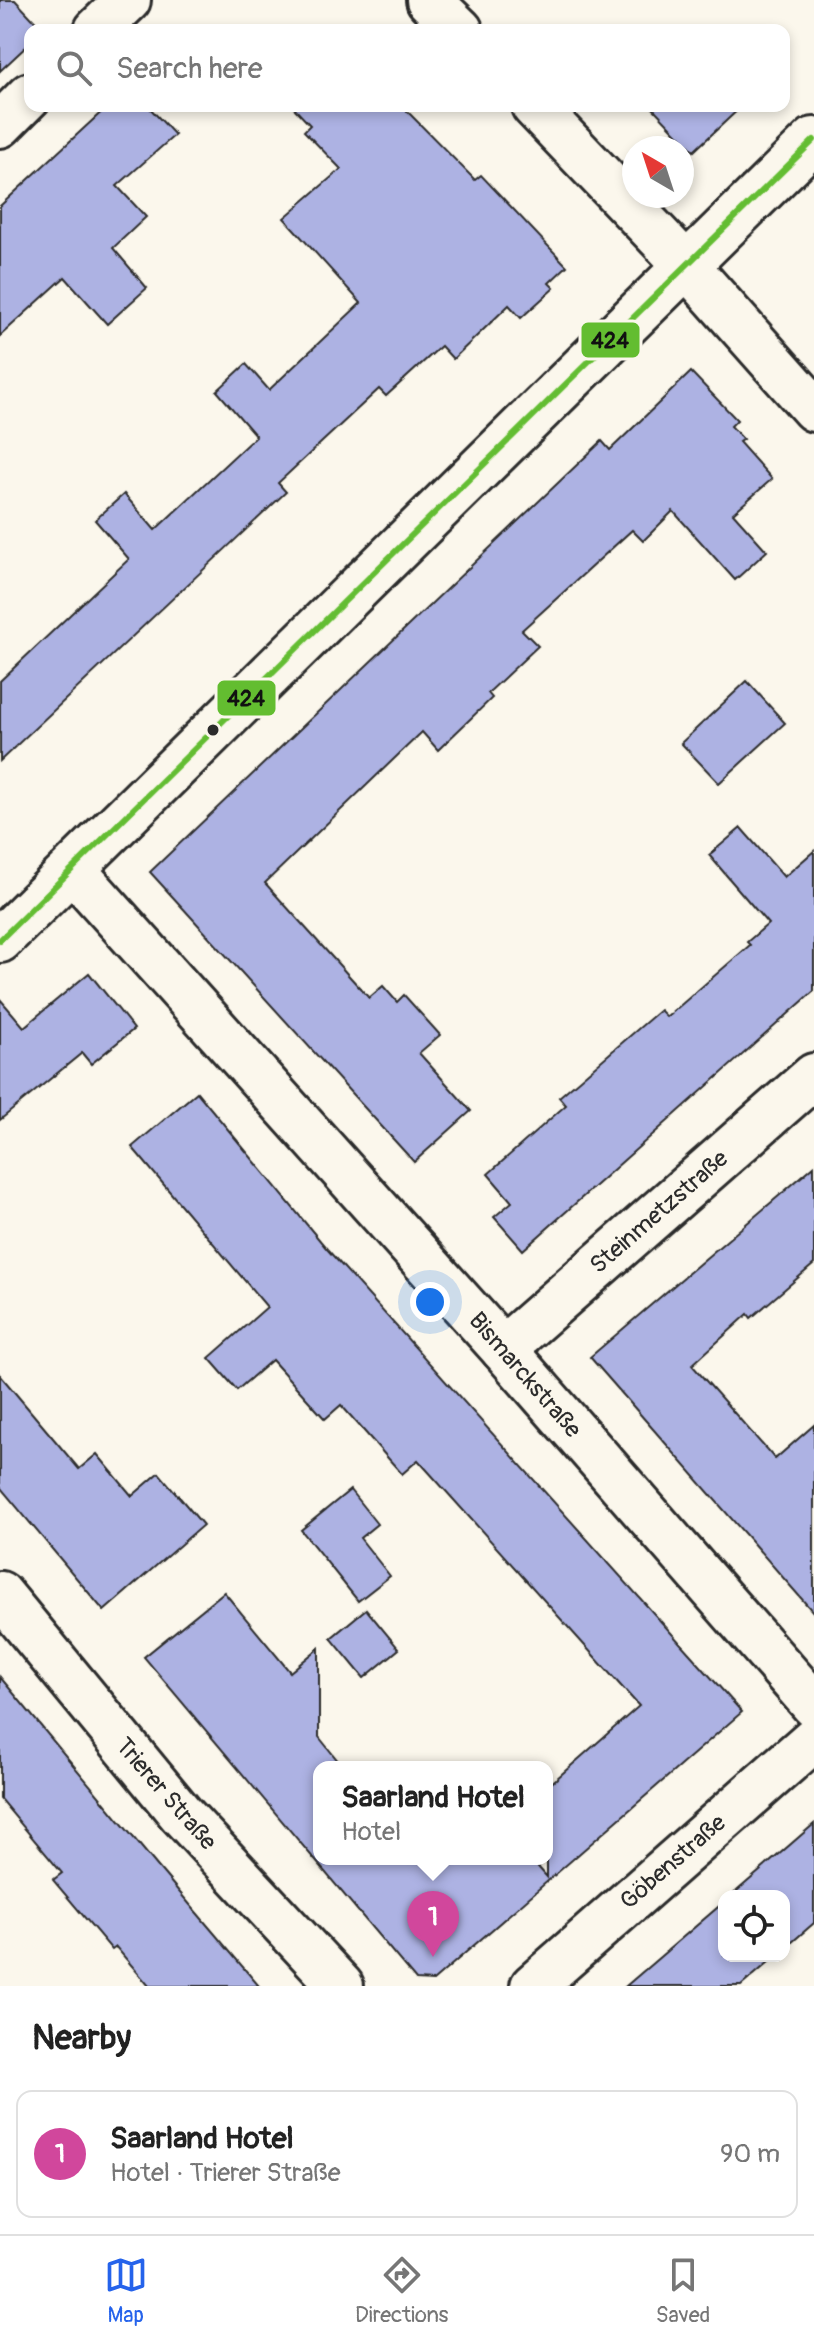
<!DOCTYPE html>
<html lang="en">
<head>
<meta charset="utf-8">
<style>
	body { margin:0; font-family:Pangolin,sans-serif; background:#f6f6f6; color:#222 }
	.controls { position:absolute; right:24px; bottom:24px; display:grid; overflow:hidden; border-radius:16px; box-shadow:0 4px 12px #0003 }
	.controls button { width:72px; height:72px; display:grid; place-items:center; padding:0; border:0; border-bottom:2px solid #e0e0e0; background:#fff; color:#222; font:40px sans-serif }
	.compass { position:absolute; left:622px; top:136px; width:72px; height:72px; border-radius:50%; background:#fff; box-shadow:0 4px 12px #0003; rotate:321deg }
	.you { position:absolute; left:430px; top:1302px; width:28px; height:28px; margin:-20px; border:6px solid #fff; border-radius:50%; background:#1a73e8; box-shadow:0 0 0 12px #1a73e833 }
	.badge { display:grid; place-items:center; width:52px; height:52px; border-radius:50%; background:#2563eb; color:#fff; font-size:26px; font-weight:700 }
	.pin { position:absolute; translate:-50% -66px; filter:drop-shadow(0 2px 4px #0008) }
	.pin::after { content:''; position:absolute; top:42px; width:28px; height:24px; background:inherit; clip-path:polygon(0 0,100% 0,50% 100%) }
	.popup { position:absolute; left:313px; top:1761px; width:240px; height:104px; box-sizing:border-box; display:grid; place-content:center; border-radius:16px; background:#fff; filter:drop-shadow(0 2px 6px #0005); font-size:26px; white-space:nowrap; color:#767676 }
	.popup b { font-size:30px; color:#222 }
	.popup::after { content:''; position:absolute; left:50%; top:100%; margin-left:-16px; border:16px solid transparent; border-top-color:#fff }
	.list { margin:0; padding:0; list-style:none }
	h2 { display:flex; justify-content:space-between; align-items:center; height:104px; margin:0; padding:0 32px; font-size:34px }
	h2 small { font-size:26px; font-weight:400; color:#767676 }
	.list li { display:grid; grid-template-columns:52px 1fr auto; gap:24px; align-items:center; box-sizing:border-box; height:128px; margin:0 16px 16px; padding:0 16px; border:2px solid #e0e0e0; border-radius:16px }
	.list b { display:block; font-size:30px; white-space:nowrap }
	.list p { margin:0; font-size:26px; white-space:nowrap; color:#767676 }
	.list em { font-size:26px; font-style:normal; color:#767676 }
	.icon { flex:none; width:44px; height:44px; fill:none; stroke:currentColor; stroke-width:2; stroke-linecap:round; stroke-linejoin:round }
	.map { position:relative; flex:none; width:814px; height:1986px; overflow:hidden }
	.search { position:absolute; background:#fff; box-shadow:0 4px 12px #0003; left:24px; right:24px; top:24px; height:88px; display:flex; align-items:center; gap:20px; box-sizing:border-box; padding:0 28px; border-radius:16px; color:#767676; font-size:30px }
	.sheet { height:248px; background:#fff }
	nav { display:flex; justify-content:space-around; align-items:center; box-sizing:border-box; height:112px; border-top:2px solid #e0e0e0; background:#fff; font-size:22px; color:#767676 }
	nav a { display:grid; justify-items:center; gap:4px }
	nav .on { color:#2563eb }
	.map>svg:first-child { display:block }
</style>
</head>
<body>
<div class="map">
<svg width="814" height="1986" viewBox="0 0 814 1986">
	<rect width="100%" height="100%" fill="#fbf7ec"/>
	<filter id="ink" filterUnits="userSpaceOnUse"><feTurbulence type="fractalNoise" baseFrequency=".0125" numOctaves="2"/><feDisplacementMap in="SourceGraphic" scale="16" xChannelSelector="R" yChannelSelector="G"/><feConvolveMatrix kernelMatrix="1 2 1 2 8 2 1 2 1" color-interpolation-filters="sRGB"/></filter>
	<g filter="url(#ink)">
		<!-- building -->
		<g fill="#adb2e3" stroke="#2b2b2b" stroke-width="2">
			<polygon points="0,0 15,0 43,30 30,30 30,43 0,71"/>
			<polygon points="108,106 148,106 175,135 117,186 146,217 113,248 147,288 107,324 65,277 0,336 0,206"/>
			<polygon points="292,106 402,106 475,180 481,175 567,266 549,283 554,288 521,318 509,305 453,359 441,346 386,396 379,389 278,483 286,492 0,761 0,681 129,559 95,520 124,494 155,530 256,436 217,391 246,364 269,390 361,303 284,218 341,169 304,131 310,125"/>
			<polygon points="651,106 742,106 694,151"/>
			<polygon points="691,372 737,420 731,426 743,439 739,442 772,479 733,513 767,551 735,580 673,511 643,541 632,530 522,630 538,646 488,693 492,698 438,750 422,732 265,883 369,998 383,986 397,1002 404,995 440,1035 419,1053 471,1111 414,1162 150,872 602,441 610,450"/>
			<polygon points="747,681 785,723 719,783 681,743"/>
			<polygon points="741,828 784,877 814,851 814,991 523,1250 494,1217 512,1202 488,1174 566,1105 559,1097 660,1010 667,1017 750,945 747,942 768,924 709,855"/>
			<polygon points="89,973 134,1029 91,1064 82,1053 0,1120 0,999 24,1027"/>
			<polygon points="197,1092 327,1249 742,1712 433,1981 416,1980 144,1657 224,1592 290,1672 319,1648 319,1737 343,1767 319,1767 319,1859 531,1859 547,1877 547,1787 639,1706 418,1460 402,1474 341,1405 325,1419 272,1360 237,1390 209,1358 267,1307 132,1147"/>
			<polygon points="814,1166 814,1264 751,1318 748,1314 692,1365 775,1459 814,1425 814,1613 590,1357"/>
			<polygon points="0,1375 79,1469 97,1454 132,1496 159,1473 203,1525 104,1611 0,1487"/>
			<polygon points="350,1490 377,1524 360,1538 390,1576 358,1601 301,1530"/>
			<polygon points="366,1609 399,1649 364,1678 331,1638"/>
			<polygon points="0,1677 158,1867 259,1986 149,1986 116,1947 112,1950 53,1880 62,1873 0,1799"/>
			<polygon points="814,1824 814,1923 784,1949 784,1896 731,1896"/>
			<polygon points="724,1902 724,1956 776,1956 741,1986 626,1986"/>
		</g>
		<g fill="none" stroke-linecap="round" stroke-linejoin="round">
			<!-- street casing -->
			<g stroke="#2b2b2b" stroke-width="50">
				<g id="street">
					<polyline points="429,0 460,30"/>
					<polyline points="97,30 128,0"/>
					<polyline points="534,106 687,266 814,409"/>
					<polyline points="0,125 30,95"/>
					<polyline points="73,870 503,1349 814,1705"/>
					<polyline points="503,1349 814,1076"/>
					<polyline points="0,1594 181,1814 341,1986"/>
					<polyline points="533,1986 814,1739"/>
				</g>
			</g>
			<!-- secondary casing -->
			<g stroke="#2b2b2b" stroke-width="50">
				<polyline id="secondary" points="0,940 814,140"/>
			</g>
			<!-- street -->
			<use href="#street" stroke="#fbf7ec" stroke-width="44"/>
			<!-- secondary -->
			<use href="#secondary" stroke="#fbf7ec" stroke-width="44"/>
			<!-- bus-1 casing -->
			<g stroke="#fbf7ec" stroke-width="12">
				<polyline id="bus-1" points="0,940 814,140"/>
			</g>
			<!-- bus-1 -->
			<use href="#bus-1" stroke="#63bd30" stroke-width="6"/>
		</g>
	</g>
	<!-- markers -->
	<circle fill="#2b2b2b" stroke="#fbf7ec" stroke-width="3" cx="213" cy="730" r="7"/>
	<g text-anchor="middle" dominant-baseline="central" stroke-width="8" stroke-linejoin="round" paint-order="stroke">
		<!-- street labels -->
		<g font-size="24" fill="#2b2b2b" stroke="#fbf7ec">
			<text transform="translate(659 1212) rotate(-41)">Steinmetzstraße</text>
			<text transform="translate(525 1375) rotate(49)">Bismarckstraße</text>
			<text transform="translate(166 1794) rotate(49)">Trierer Straße</text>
			<text transform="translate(673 1862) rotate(-41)">Göbenstraße</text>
		</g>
	</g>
	<g stroke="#fbf7ec" stroke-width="3">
		<rect x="580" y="321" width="61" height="38" rx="8" fill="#63bd30"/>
		<rect x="216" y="679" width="61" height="38" rx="8" fill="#63bd30"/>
	</g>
	<g font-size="22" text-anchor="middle" font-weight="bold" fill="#111">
		<text x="610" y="348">424</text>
		<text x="246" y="706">424</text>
	</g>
</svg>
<div class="controls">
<button><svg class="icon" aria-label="locate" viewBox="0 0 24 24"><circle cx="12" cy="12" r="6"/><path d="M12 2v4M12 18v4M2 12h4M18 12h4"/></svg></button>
</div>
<svg class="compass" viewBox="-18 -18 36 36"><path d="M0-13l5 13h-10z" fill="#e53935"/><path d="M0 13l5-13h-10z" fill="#767676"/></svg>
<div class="you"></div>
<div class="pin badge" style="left:433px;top:1957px;background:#d1479c">1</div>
<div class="popup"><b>Saarland Hotel</b>Hotel</div>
<div class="search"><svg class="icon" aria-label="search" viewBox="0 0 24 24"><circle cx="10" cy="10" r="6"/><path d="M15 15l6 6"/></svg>Search here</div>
</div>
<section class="sheet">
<h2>Nearby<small></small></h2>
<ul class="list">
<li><span class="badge" style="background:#d1479c">1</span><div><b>Saarland Hotel</b><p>Hotel · Trierer Straße</p></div><em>90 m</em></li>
</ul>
</section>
<nav>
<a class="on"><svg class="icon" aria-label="map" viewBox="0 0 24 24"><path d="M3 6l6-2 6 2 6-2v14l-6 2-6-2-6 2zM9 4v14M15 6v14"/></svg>Map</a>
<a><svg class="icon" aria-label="directions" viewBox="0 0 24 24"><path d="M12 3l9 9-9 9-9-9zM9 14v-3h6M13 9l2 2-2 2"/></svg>Directions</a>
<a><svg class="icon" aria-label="saved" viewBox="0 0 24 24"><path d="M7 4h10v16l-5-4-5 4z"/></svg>Saved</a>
</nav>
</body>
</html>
